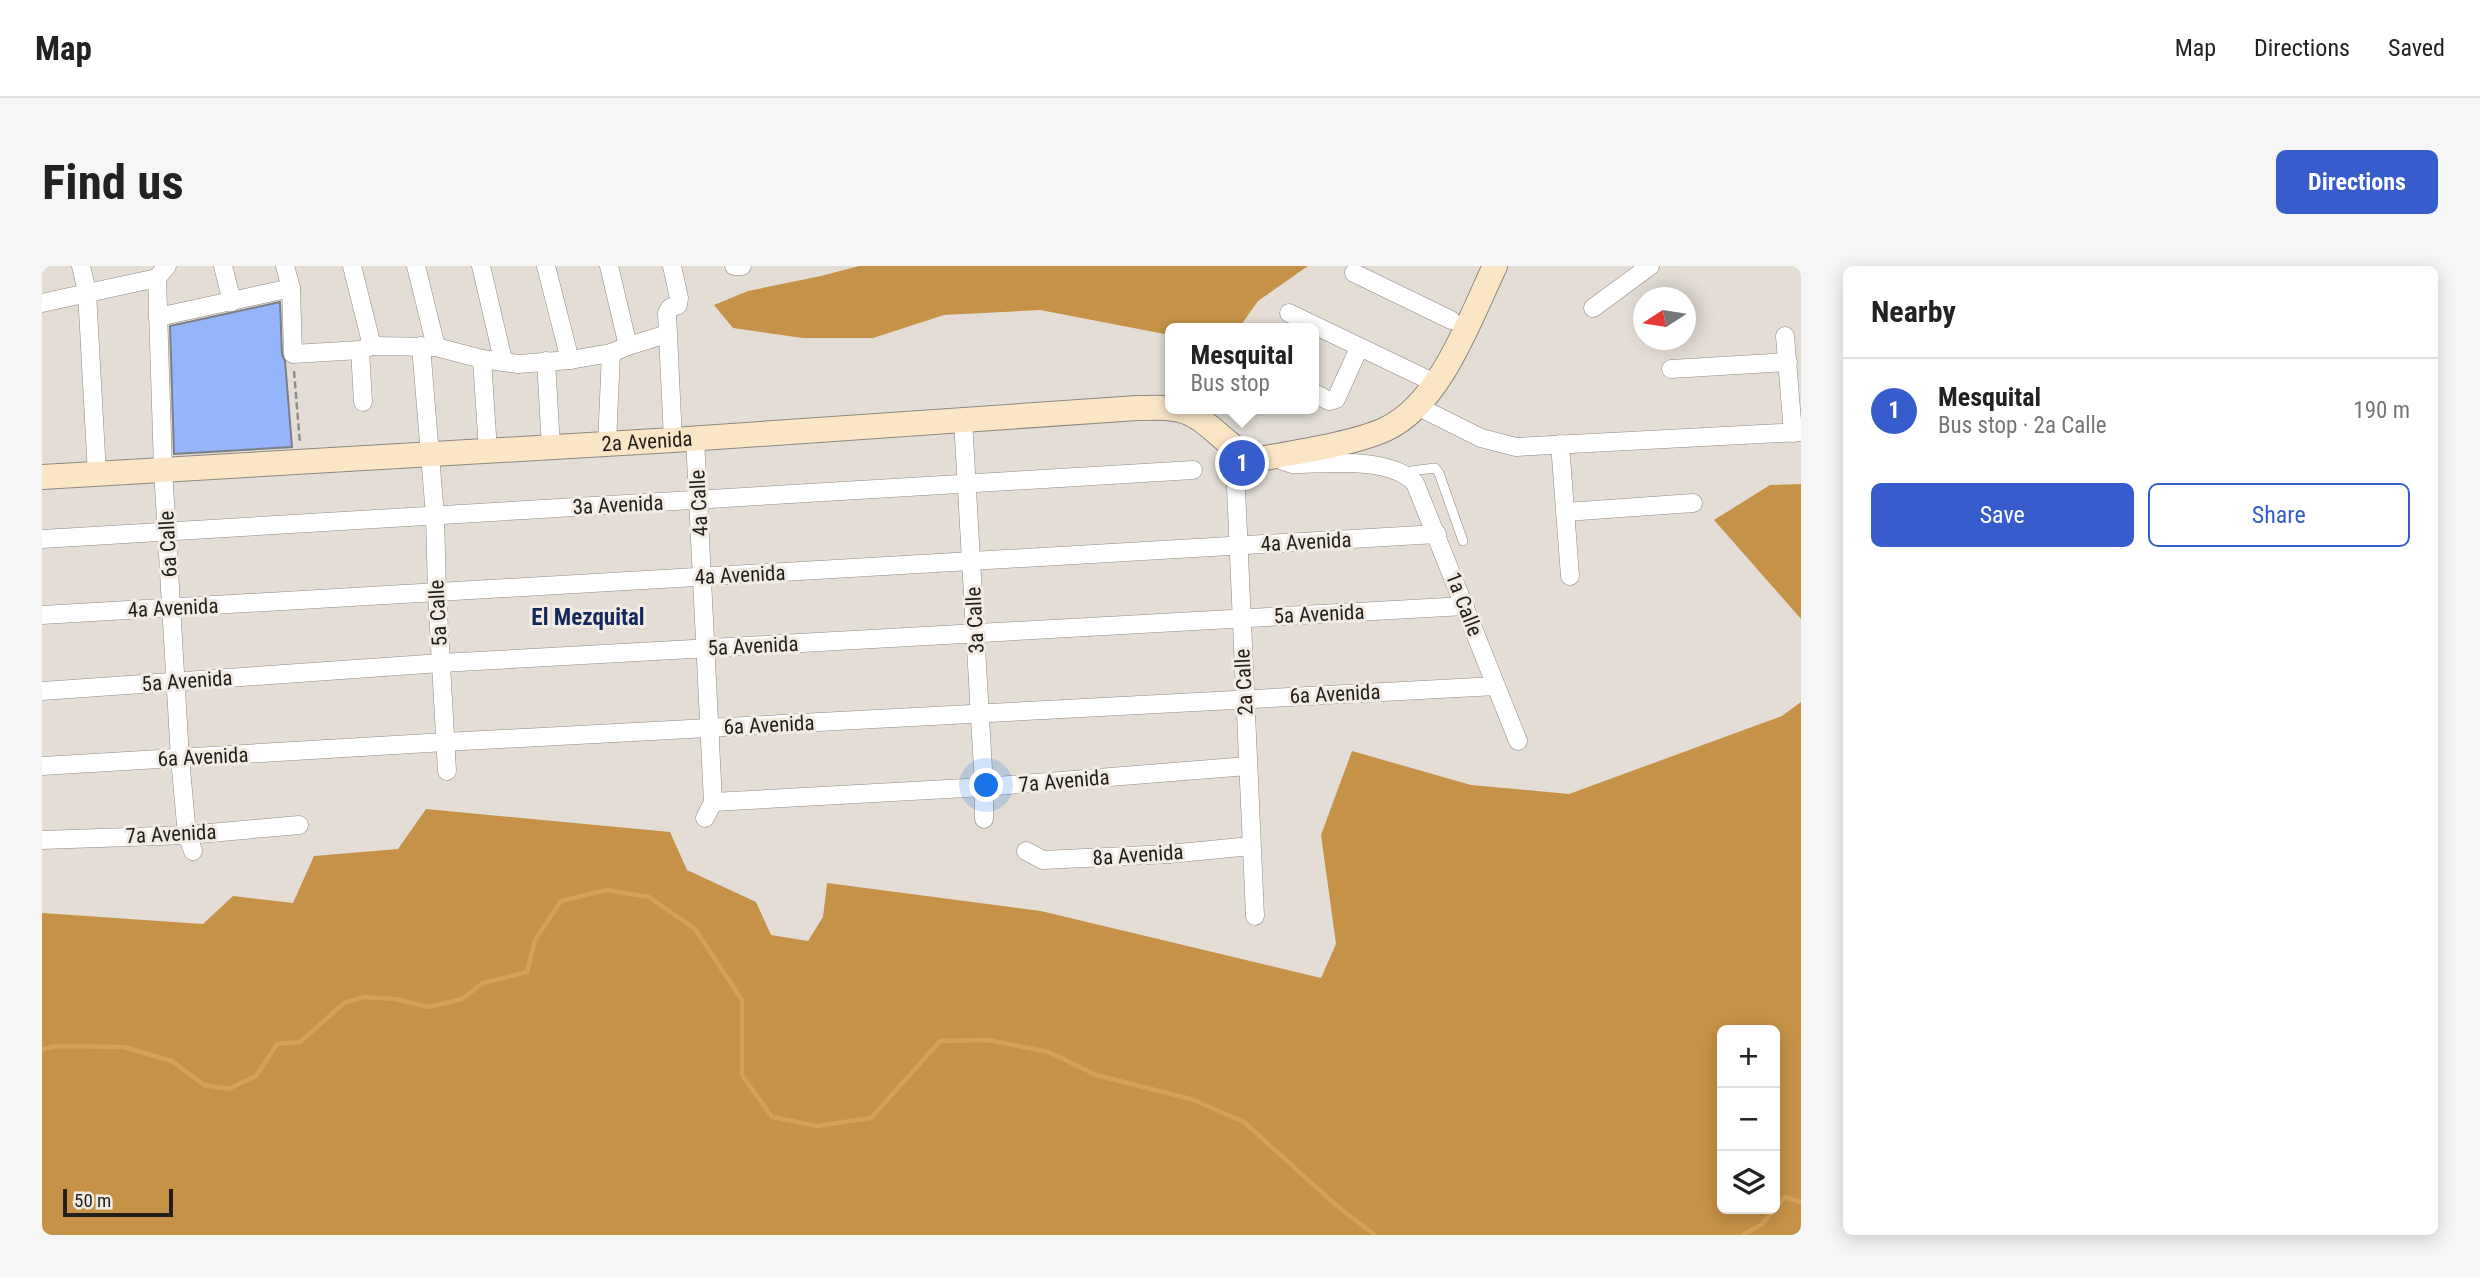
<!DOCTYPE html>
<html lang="en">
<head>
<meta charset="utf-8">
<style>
	body { margin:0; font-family:"Roboto Condensed",sans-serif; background:#f6f6f6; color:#222 }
	.controls { position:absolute; right:21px; bottom:21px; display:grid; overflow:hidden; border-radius:10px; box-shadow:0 4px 18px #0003 }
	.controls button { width:63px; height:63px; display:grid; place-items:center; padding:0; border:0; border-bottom:2px solid #e0e0e0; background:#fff; color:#222; font:35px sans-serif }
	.compass { position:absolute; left:1591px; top:21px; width:63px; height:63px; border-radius:50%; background:#fff; box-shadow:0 4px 18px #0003; rotate:258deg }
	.scale { position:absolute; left:21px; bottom:18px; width:110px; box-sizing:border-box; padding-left:7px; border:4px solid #221f1d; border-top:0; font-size:19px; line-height:24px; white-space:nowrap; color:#221f1d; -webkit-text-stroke:5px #f1ebe3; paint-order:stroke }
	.you { position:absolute; left:945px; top:520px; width:24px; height:24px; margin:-18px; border:5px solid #fff; border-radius:50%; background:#1a73e8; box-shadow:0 0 0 10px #1a73e833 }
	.badge { display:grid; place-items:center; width:46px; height:46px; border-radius:50%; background:#375dcd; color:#fff; font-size:23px; font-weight:700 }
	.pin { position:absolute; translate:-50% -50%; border:4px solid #fff; box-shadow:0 2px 7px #0006 }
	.popup { position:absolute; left:1123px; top:57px; width:154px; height:91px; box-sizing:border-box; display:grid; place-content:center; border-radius:10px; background:#fff; filter:drop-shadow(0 2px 5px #0005); font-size:23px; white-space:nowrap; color:#767676 }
	.popup b { font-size:26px; color:#222 }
	.popup::after { content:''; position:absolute; left:50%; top:100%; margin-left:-14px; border:14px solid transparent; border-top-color:#fff }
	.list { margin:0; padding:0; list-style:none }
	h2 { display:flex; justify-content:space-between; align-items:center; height:91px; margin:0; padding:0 28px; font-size:30px }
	h2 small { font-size:23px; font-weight:400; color:#767676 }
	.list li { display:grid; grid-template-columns:46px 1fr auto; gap:21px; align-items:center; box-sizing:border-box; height:105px; padding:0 28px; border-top:2px solid #e0e0e0 }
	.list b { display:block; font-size:26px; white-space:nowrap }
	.list p { margin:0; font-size:23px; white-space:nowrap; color:#767676 }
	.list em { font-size:23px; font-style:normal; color:#767676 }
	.actions { display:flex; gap:14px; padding:21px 28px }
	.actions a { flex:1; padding:16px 0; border:2px solid #375dcd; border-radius:10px; text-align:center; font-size:24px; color:#375dcd }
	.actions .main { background:#375dcd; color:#fff }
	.icon { flex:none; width:38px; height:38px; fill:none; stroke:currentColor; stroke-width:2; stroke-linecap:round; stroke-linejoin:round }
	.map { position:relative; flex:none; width:1759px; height:969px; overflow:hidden; border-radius:10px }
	header { display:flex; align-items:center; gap:42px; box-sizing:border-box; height:98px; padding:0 35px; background:#fff; border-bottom:2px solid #e0e0e0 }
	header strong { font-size:33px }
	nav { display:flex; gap:38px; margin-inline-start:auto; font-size:24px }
	.intro { display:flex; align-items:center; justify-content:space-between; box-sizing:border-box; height:168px; padding:0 42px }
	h1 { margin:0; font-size:49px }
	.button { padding:18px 32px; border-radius:10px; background:#375dcd; color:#fff; font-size:24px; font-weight:700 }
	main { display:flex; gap:42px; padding:0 42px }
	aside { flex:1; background:#fff; border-radius:10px; box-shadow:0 4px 18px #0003 }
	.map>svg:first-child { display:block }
</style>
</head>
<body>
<header>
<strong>Map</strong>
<nav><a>Map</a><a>Directions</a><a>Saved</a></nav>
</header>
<div class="intro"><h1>Find us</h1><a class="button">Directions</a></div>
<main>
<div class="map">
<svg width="1759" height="969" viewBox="0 0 1759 969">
	<rect width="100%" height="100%" fill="#e3ddd6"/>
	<!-- forest -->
	<g fill="#c59247" fill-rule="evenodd">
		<polygon points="817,0 1266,0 1216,35 1197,62 1128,62 1128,69 998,44 902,49 831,72 761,72 691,62 672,39 706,25 779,10"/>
		<polygon points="1759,218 1759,353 1672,254 1728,219"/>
		<path d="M1759,436v533h-1759v-322l161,11 30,-28 60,7 21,-47 84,-7 28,-40 244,23 17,38 69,32 15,33 37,6 15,-24 4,-34 214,28 280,67 15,-34 -15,-109 31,-84 119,34 98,9 213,-78zM1733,764v179h-53v-179z"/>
	</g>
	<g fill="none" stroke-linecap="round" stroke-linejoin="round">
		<!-- stream -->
		<g stroke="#d5a158" stroke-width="4.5">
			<polyline points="0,783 16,780 82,781 130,795 162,819 186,823 214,810 235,778 258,776 302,737 322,731 353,733 387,741 420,733 441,717 485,706 493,674 519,635 564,624 607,631 653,663 700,734 700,809 730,851 775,860 829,852 898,775 946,774 1007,786 1054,809 1149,833 1202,856 1295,940 1333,969"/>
			<polyline points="1701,969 1720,958 1743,931 1759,936"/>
		</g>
	</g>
	<!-- building -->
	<polygon fill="#95b5fd" stroke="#7a7e85" stroke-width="2" points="238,36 240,88 243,95 250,181 132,188 128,60"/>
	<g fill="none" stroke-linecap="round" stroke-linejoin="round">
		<!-- service casing -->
		<g stroke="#8e8881" stroke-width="10">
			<polyline id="service" points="1361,206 1393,202 1397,207 1421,275"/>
		</g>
		<!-- minor casing -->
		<g stroke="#8e8881" stroke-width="19">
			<g id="minor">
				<polyline points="39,0 45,26 55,208"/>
				<polyline points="181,0 190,36"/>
				<polyline points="243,0 249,22 251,88 318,84 330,80 394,81 440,93 476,98 528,94 569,87 586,80 625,68"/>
				<polyline points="310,0 330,80"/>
				<polyline points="374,0 394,81"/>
				<polyline points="439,0 461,94"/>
				<polyline points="504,0 528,94"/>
				<polyline points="567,0 586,80"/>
				<polyline points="630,0 637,32 636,39 628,42 625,47 631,174"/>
				<polyline points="692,0 700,0"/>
				<polyline points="1312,7 1409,54"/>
				<polyline points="115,12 121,203 138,492 145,569 151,585"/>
				<polyline points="0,37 115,12 125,0"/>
				<polyline points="1551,42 1608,0"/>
				<polyline points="1247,47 1395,118"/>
				<polyline points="116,51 249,22"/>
				<polyline points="1743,70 1751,167"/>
				<polyline points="379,80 393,250 395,327 405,505"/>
				<polyline points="318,84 321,136"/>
				<polyline points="440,93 446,185"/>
				<polyline points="504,95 509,181"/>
				<polyline points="1629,103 1746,96"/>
				<polyline points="1272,127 1287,135 1294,133 1317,82"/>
				<polyline points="1375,140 1439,172 1474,181 1759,166"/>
				<polyline points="921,154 942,521 942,553"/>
				<polyline points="653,172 671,536 663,552"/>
				<polyline points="565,178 569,87"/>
				<polyline points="1518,178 1528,310"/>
				<polyline points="1195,183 1193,199 1213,650"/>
				<path d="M1239,191l2,4 9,3c35,0 97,-8 123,19l103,258"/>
				<polyline points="1524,246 1651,237"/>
				<polyline points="0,273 1151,204"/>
				<polyline points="0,349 1395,268"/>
				<polyline points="0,425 399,397 1423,340"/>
				<polyline points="0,500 403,476 1454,420"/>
				<polyline points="671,536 942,521 1206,500"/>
				<polyline points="0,574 145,569 257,559"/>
				<polyline points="984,585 1001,594 1127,588 1209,580"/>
			</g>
		</g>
		<!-- secondary casing -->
		<g stroke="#8e8881" stroke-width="26">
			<g id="secondary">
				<path id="s1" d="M0,211l631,-37 464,-32c17,0 38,-2 54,6 26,12 43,45 74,44 34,-6 91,-15 121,-29 55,-26 84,-111 109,-163"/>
			</g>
		</g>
		<!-- path -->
		<polyline stroke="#918d88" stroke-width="2.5" stroke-dasharray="7 3.5" stroke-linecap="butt" points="252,105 258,178"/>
		<!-- service -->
		<use href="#service" stroke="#fff" stroke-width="9"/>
		<!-- minor -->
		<use href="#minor" stroke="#fff" stroke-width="18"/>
		<!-- secondary -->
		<use href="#secondary" stroke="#fae6c5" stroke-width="24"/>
	</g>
	<g text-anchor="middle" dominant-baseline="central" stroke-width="6" stroke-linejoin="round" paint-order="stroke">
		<!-- street labels -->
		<g font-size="21" fill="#221f1d" stroke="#f1ebe3">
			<text stroke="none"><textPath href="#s1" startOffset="606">2a Avenida</textPath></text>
			<text transform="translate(657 237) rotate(-93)">4a Calle</text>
			<text transform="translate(576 239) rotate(-3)">3a Avenida</text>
			<text transform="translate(1264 276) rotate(-3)">4a Avenida</text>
			<text transform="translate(126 278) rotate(-93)">6a Calle</text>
			<text transform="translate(698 309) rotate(-3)">4a Avenida</text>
			<text transform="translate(1422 338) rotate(69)">1a Calle</text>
			<text transform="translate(131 342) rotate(-3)">4a Avenida</text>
			<text transform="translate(396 347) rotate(-93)">5a Calle</text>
			<text transform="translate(1277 348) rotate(-3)">5a Avenida</text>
			<text transform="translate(933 354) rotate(-93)">3a Calle</text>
			<text transform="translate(711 380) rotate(-3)">5a Avenida</text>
			<text transform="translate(145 415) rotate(-4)">5a Avenida</text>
			<text transform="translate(1202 416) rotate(-93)">2a Calle</text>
			<text transform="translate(1293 428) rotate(-3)">6a Avenida</text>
			<text transform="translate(727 459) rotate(-3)">6a Avenida</text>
			<text transform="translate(161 491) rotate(-3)">6a Avenida</text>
			<text transform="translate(1022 515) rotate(-5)">7a Avenida</text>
			<text transform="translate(129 568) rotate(-3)">7a Avenida</text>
			<text transform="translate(1096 589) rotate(-4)">8a Avenida</text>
		</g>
		<!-- neighbourhood labels -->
		<g font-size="23" font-weight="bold" fill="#15285e" stroke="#f1ebe3">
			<text x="546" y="351">El Mezquital</text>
		</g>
	</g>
</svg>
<div class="controls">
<button>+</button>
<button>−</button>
<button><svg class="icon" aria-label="layers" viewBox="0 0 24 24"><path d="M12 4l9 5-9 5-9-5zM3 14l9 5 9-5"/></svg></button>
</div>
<svg class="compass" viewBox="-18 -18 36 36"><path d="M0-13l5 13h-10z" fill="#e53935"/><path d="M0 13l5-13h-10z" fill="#767676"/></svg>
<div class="scale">50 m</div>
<div class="you"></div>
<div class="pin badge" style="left:1200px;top:197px">1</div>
<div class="popup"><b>Mesquital</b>Bus stop</div>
</div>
<aside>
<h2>Nearby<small></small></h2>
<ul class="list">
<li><span class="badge">1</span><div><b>Mesquital</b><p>Bus stop · 2a Calle</p></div><em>190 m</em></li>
</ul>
<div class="actions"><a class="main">Save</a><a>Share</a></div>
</aside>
</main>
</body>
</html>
